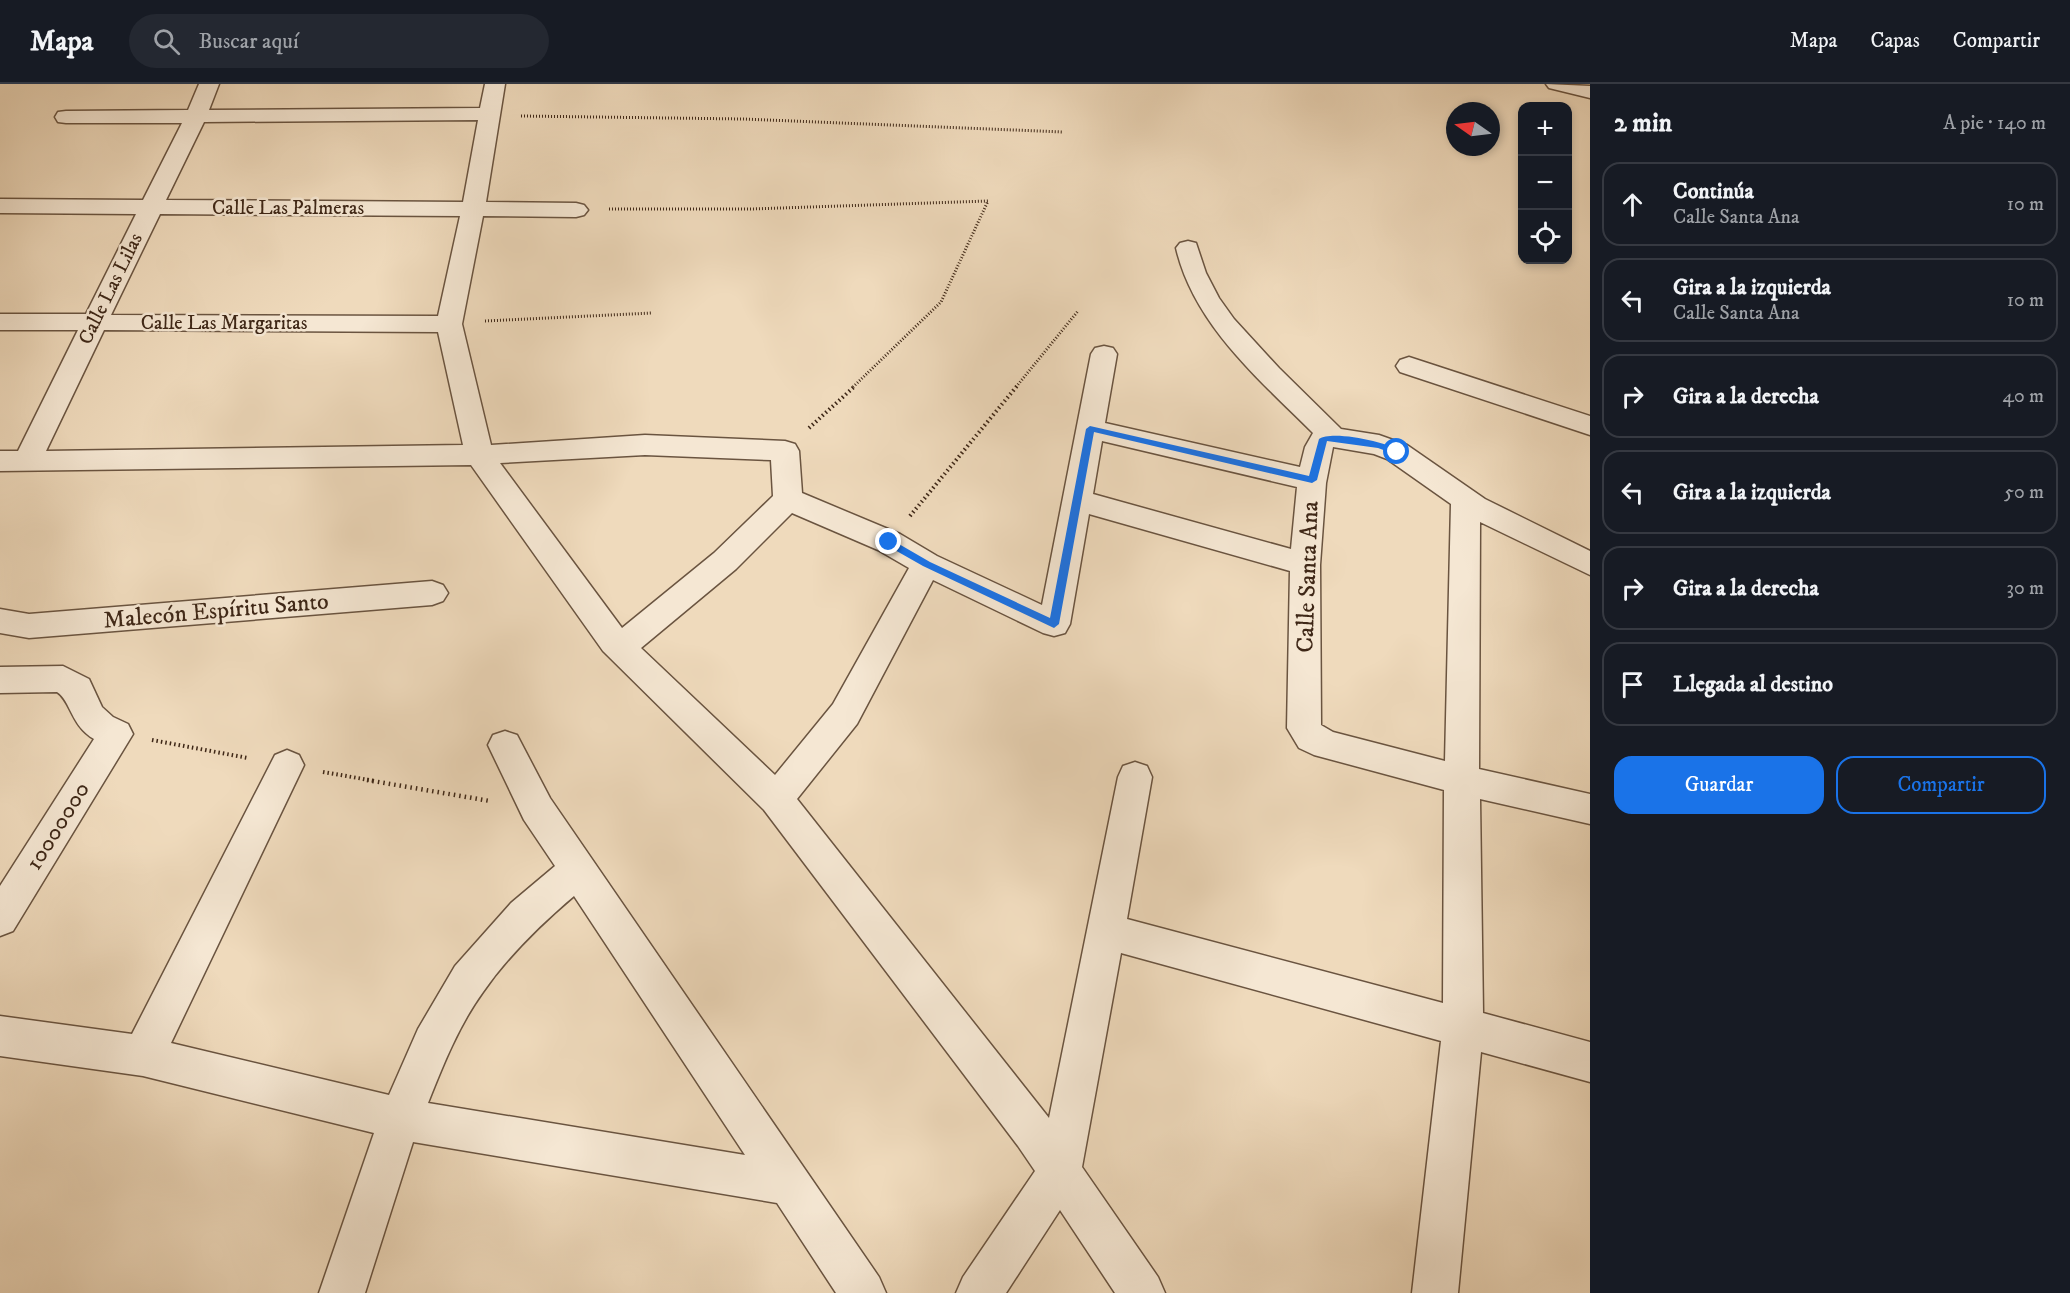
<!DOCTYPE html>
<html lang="es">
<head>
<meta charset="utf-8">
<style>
	body { margin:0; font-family:"IM FELL DW Pica",serif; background:#242831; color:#f1f3f6 }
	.controls { position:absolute; right:18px; top:18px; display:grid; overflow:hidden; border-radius:12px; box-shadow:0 3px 9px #0003 }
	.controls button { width:54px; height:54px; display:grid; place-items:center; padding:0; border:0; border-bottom:2px solid #363941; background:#171b24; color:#f1f3f6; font:30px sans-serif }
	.compass { position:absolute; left:1446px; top:18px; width:54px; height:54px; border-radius:50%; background:#171b24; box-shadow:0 3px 9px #0003; rotate:284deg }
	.stop { position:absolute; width:18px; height:18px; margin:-14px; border:4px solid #1a73e8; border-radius:50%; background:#fff }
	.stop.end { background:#1a73e8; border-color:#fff; box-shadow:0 2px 6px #0008 }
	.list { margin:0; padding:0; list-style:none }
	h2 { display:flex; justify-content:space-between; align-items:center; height:78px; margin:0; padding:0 24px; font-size:26px }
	h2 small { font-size:20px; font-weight:400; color:#9ea1a6 }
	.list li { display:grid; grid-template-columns:39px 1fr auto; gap:18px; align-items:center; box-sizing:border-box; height:84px; margin:0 12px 12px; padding:0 12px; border:2px solid #363941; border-radius:18px }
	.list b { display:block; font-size:22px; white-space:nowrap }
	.list p { margin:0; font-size:20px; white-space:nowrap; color:#9ea1a6 }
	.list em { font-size:20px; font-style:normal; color:#9ea1a6 }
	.actions { display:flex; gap:12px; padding:18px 24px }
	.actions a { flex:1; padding:14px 0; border:2px solid #1a73e8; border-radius:18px; text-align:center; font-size:21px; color:#1a73e8 }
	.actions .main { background:#1a73e8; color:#fff }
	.icon { flex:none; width:33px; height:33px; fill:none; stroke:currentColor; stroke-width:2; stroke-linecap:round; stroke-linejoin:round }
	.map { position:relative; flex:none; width:1590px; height:1209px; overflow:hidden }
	header { display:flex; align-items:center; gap:36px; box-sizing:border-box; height:84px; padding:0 30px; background:#171b24; border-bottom:2px solid #363941 }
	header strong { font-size:28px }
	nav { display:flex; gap:33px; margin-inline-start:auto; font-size:21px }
	.search { width:420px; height:54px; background:#242831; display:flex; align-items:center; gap:15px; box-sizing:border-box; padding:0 21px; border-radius:33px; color:#9ea1a6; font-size:22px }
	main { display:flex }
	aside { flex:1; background:#171b24 }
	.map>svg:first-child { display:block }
</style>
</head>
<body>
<header>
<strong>Mapa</strong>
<div class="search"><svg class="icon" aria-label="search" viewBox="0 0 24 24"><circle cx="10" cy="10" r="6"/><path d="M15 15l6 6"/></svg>Buscar aquí</div>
<nav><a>Mapa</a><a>Capas</a><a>Compartir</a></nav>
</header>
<main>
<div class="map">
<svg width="1590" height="1209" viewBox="0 0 1590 1209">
	<rect width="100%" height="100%" fill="#efdabc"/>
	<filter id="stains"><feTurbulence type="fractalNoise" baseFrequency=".00333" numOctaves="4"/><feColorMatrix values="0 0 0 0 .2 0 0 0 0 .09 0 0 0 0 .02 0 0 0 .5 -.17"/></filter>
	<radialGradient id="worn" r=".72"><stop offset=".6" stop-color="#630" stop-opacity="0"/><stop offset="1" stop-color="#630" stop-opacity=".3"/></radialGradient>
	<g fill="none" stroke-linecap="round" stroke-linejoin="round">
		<!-- street casing -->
		<g stroke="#6a5440" stroke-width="3">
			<g id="street">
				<path d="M199,0h20l-10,26 271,-2 5,-24h20l-19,118 90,1 8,2 4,5 -4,5 -8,2 -93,-1 -21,108 29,121 154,-10 140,6 10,3 4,7 3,42 98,41 37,22 105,49 49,-251 4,-6 9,-2 9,2 4,6 -12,69 195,44 5,-20 8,-14c-54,-54 -119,-108 -137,-185l4,-5 8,-2 8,2 10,30 13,25 15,21 45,49 62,61 38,6 28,10 78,54 105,52v24l-110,-53 -1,247 111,25v30l-110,-25 3,214 107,29v40l-109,-30 -23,241h-46l29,-252 -320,-88 -39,214 76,110 7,16h-50l-55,-83 -54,83h-50l7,-16 72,-106 -17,-25 -254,-336 -161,-159 -132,-186 -471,6v-20h18l60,-121h-78v-16h86l50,-100 -136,-1v-14l143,1 39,-77h-116l-8,-1 -3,-5 3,-5 8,-1 122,-1zM478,36l-15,82 -297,-2 38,-78zM160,130l300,2 -22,100 -327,-1zM104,246l334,2 25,113 -417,6zM1102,357l195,46 -6,62 -198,-55zM1333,363l41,7 13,5 64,45 -6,257 -112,-29 -12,-7 -1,-160 6,-82zM645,371l126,5 2,36 -59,57 -92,75 -122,-165zM792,429l86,37 31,18 -76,136 -58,71 -134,-127 95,-79zM1089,430l201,57 -3,157 12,20 15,7 130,35 -1,213 -316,-84 25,-142 -5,-11 -12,-4 -12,4 -5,11 -69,341 -252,-319 60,-75 76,-144 110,53 11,3 11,-3 5,-9z"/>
				<polygon points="1546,0 1590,2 1590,14 1549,4"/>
				<polygon points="1409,273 1590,332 1590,351 1400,288 1396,282 1400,276"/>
				<polygon points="432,497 443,501 448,509 443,517 432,521 29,554 0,549 0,525 29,530"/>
				<path d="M63,582l26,13 13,28 11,10 15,7 5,10 -120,197 -13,5v-50l94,-147c-23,-13 -23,-38 -37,-47l-57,1v-26z"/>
				<path d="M505,647l12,4 33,63 329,479 7,16h-50l-59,-90 -364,-61 -48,151h-46l55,-160 -231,-57 -143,-20v-40l132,18 143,-279 12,-5 12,5 5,10 -133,278 218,52 29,-66 37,-63 56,-63 44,-37 -31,-46 -36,-75 5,-10zM574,812l171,259 -317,-52c15,-38 31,-78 55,-111 25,-36 58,-68 91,-96z"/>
			</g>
		</g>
		<!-- path-far2 -->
		<g stroke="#3e2717" stroke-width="3" stroke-dasharray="1 2" stroke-linecap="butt">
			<polyline points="521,32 743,35 1063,48"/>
			<polyline points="609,125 751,125 988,117 941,218 853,303"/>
			<polyline points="485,237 652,229"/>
			<polyline points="1016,303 1078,227"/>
		</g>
		<!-- path-far1 -->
		<g stroke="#3e2717" stroke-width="4" stroke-dasharray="1.5 3" stroke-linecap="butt">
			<polyline points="809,344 855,302"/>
			<polyline points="910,432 1017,302"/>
			<polyline points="152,656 248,674"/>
			<polyline points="323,688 375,697"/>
		</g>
		<!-- path -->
		<polyline stroke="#3e2717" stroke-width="4.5" stroke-dasharray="1.5 4" stroke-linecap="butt" points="367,696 490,717"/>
		<!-- street -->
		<use href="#street" fill="#f5e7d3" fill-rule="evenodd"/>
	</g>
	<!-- route -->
	<path fill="#1a73e8" d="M1090,342l219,50 10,-37c13,-9 70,3 82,13l-4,3 -19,-7 -51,-7 -10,39 -5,3 -218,-51 -35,192 -5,4 -131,-62 -37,-21v-5h6l38,22 120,56 36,-189z"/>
	<g text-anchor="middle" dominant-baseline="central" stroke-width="5" stroke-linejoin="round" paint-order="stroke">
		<!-- far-street labels -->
		<g font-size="20" fill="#3e2717" stroke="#f5e7d3">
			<text x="288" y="124">Calle Las Palmeras</text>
			<text transform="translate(111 205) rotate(-64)">Calle Las Lilas</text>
			<text x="224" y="239">Calle Las Margaritas</text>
		</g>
		<!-- street labels -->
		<g font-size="24" fill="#3e2717" stroke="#f5e7d3">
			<text transform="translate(1308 493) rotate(-88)">Calle Santa Ana</text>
			<text transform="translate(216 527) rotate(-5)">Malecón Espíritu Santo</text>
			<text transform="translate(58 742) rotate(-58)">10000000</text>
		</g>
	</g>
	<rect width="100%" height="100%" filter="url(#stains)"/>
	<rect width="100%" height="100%" fill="url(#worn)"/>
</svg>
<div class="controls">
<button>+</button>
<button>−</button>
<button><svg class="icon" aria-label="locate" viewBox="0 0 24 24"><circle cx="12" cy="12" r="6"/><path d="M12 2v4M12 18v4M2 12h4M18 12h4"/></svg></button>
</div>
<svg class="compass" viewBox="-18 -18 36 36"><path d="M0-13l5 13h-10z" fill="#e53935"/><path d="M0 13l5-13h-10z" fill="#9ea1a6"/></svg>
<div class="stop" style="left:1397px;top:368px"></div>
<div class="stop end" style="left:889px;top:458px"></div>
</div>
<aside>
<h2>2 min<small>A pie · 140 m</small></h2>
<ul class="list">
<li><svg class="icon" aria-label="ahead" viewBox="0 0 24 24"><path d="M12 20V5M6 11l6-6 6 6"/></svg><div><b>Continúa</b><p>Calle Santa Ana</p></div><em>10 m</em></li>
<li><svg class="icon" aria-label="left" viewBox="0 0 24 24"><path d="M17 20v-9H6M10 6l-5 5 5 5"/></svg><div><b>Gira a la izquierda</b><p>Calle Santa Ana</p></div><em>10 m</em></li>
<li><svg class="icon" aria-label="right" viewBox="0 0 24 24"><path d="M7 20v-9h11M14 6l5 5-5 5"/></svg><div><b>Gira a la derecha</b></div><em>40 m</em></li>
<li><svg class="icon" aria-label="left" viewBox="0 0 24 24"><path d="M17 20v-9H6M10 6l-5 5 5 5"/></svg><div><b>Gira a la izquierda</b></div><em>50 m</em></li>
<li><svg class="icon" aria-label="right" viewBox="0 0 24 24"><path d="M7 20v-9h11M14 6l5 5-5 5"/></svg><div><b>Gira a la derecha</b></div><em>30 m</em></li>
<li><svg class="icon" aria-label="arrive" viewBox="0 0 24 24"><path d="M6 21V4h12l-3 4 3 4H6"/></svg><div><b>Llegada al destino</b></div></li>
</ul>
<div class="actions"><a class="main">Guardar</a><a>Compartir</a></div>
</aside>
</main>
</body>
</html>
